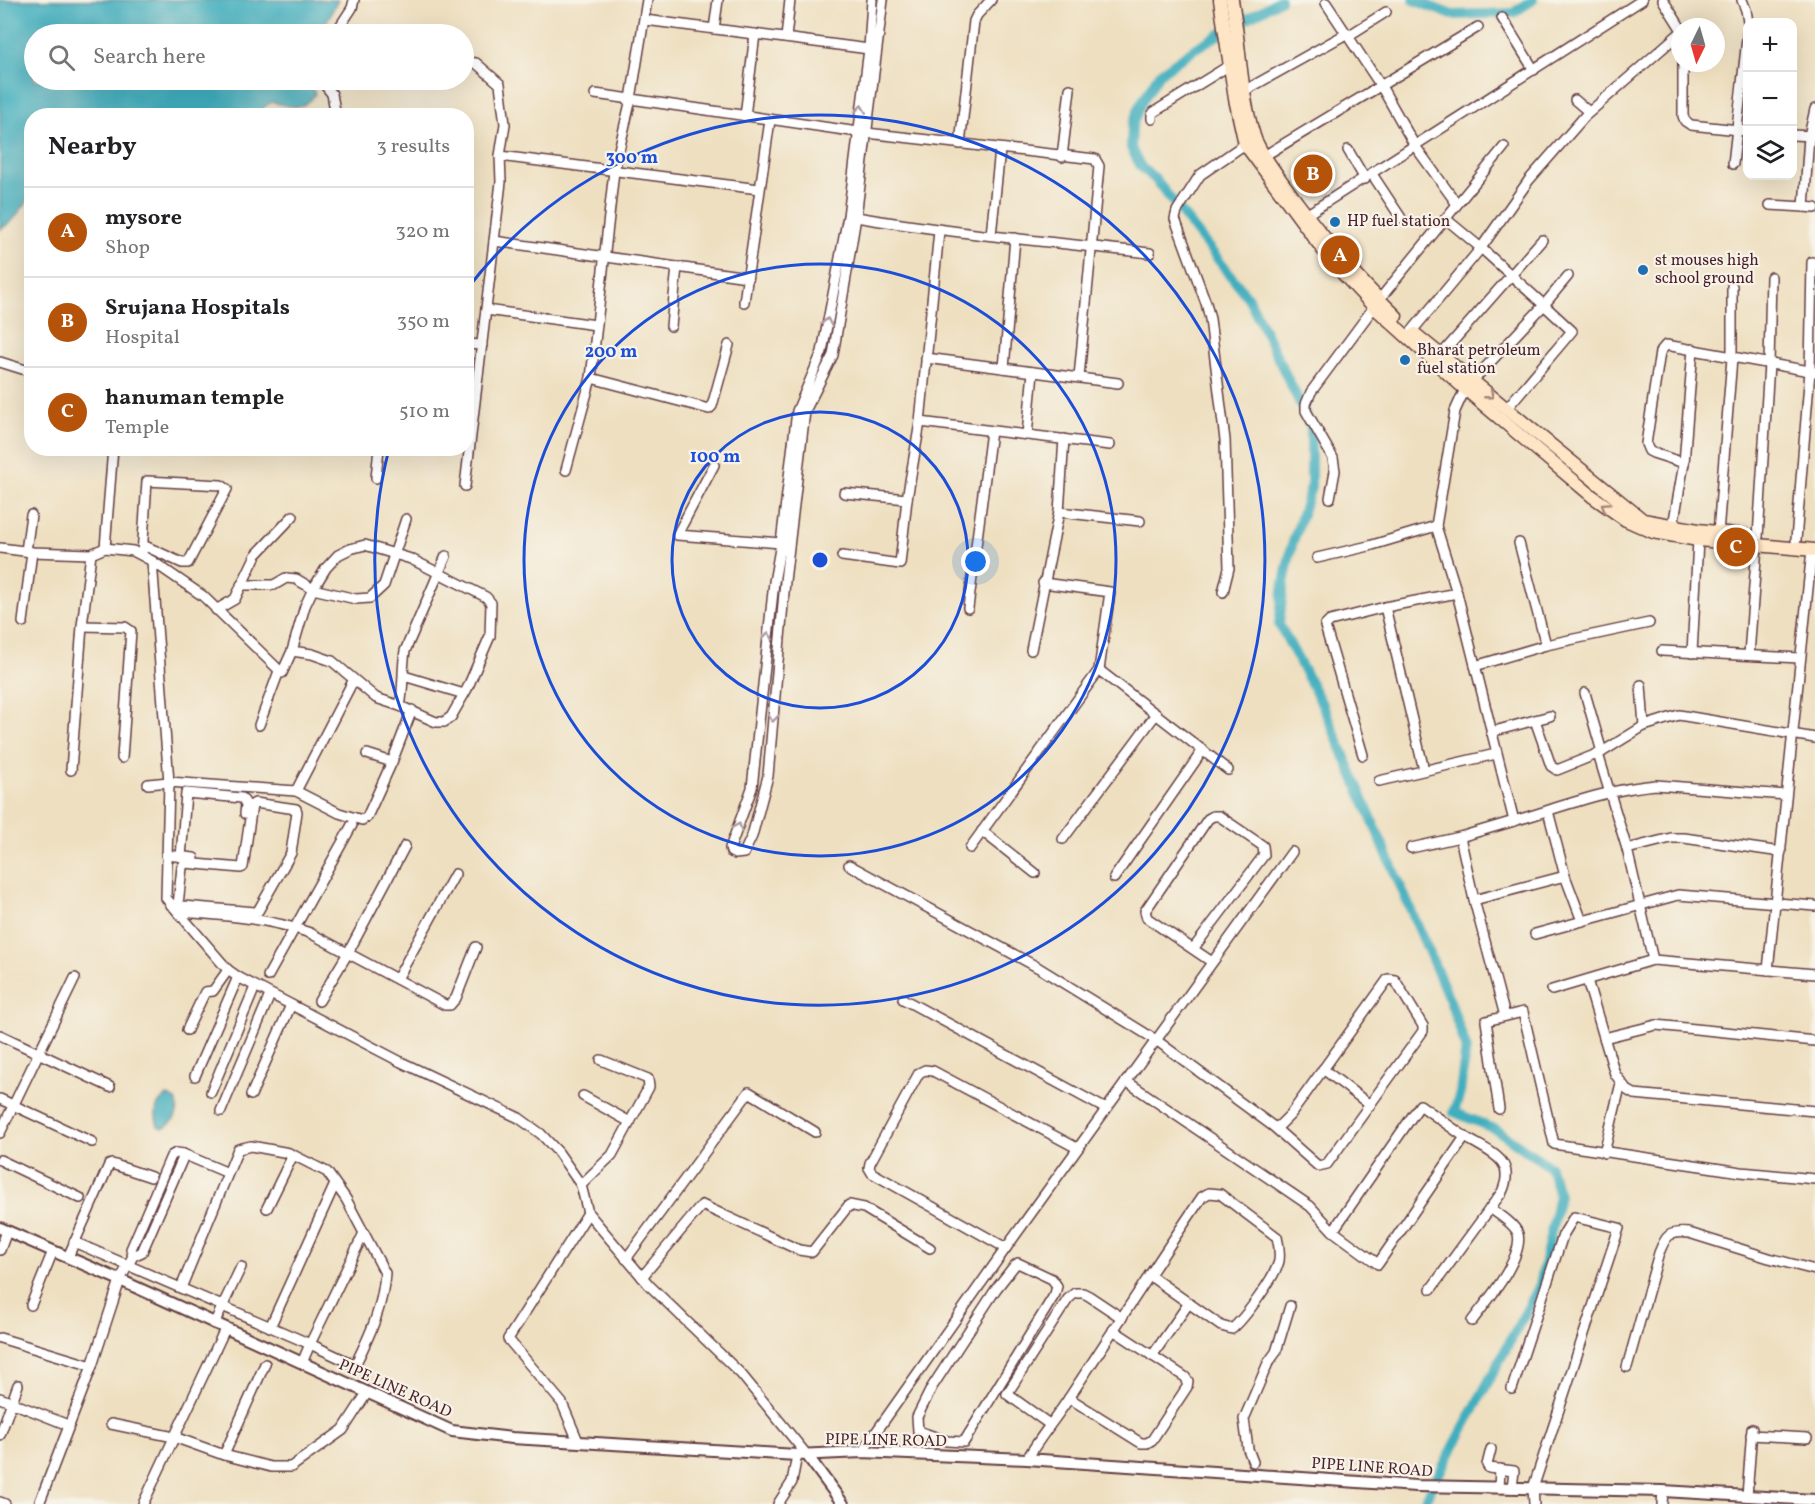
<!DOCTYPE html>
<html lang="en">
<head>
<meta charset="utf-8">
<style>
	body { margin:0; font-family:Vollkorn,serif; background:#f2f2f2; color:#202124 }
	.controls { position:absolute; right:18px; top:18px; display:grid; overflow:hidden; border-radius:12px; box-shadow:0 6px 24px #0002 }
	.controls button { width:54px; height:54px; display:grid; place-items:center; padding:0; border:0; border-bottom:2px solid #e0e0e0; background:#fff; color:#202124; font:30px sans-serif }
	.compass { position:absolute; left:1671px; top:18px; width:54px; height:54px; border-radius:50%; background:#fff; box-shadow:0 6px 24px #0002; rotate:185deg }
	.you { position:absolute; left:976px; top:562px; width:21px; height:21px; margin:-15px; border:4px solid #fff; border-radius:50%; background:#1a73e8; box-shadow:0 0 0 9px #1a73e833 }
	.badge { display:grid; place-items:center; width:39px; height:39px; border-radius:50%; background:#b45309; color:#fff; font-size:20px; font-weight:700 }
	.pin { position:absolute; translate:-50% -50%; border:3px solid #fff; box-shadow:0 2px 6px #0006 }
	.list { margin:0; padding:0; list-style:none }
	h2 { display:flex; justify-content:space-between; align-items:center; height:78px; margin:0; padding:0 24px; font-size:26px }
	h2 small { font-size:20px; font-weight:400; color:#757577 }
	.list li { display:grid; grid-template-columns:39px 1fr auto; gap:18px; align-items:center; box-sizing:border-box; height:90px; padding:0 24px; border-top:2px solid #e0e0e0 }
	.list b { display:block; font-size:22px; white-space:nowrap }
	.list p { margin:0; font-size:20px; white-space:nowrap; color:#757577 }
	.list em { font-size:20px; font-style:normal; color:#757577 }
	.icon { flex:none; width:33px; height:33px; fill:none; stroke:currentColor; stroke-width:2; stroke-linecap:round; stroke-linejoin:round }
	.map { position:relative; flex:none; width:1815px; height:1504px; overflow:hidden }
	.search { position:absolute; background:#fff; box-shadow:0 6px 24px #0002; left:24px; top:24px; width:450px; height:66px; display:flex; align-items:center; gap:15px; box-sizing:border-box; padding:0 21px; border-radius:33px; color:#757577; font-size:22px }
	.panel { position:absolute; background:#fff; box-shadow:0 6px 24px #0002; left:24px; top:108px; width:450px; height:348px; border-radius:24px }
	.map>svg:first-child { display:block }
</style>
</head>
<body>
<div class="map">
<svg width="1815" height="1504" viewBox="0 0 1815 1504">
	<rect width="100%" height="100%" fill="#f7f3e8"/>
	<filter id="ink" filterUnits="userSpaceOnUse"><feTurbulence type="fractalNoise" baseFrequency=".0167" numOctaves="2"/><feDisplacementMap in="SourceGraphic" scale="12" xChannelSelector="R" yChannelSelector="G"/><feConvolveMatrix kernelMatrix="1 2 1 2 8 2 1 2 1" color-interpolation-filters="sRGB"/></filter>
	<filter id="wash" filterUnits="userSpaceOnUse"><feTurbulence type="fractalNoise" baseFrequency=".008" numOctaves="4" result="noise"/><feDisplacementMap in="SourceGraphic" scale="24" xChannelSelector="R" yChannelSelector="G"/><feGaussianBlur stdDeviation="1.35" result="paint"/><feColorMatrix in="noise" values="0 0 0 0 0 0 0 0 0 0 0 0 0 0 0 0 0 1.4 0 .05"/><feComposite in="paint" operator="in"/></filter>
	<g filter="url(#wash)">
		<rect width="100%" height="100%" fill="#eedfc0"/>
		<!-- water -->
		<g fill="#40aebe" stroke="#456674" stroke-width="1.5">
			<path d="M0,0h338l-18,34h-286v46h270l7,4 4,10c-11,18 -26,13 -43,8l-7,4 -6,9 -227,1 -1,81 -18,23 -13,10z"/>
			<path d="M168,1096l8,4c5,12 -2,24 -14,28l-4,-2c-4,-12 -3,-25 10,-30z"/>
		</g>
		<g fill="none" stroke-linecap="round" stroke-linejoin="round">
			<!-- canal -->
			<g stroke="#40aebe" stroke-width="10">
				<polyline points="1280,0 1194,49 1159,74 1140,105 1132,126 1131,148 1141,167 1155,179 1249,299 1311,426 1311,487 1292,545 1284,583 1279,624 1322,704 1450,1001 1466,1047 1460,1093 1454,1112 1497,1130 1550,1167 1559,1195 1540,1285 1423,1504"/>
				<polyline points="1414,0 1452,15 1513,13 1533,0"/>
			</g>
		</g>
	</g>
	<g filter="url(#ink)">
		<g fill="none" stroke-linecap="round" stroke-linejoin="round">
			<!-- minor casing -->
			<g stroke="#633c41" stroke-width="12">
				<g id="minor">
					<polyline points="647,0 631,99 858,132 1095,159 1099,166 1079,377"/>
					<polyline points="872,0 869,49 848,216 822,352 797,411 781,543 774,582 752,788 730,848 731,852 735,854 744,853 752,836 768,776 785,581 805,411 833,355 856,217 883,0"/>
					<polyline points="1663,0 1680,27"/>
					<polyline points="1742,0 1746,10 1748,22"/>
					<polyline points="1326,3 1381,86 1415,146 1457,204"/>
					<polyline points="1502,18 1534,70"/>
					<polyline points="645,20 869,49"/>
					<polyline points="714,29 718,0"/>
					<polyline points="335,34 352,8 354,0"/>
					<polyline points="1348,36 1386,12"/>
					<polyline points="786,38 790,0"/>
					<polyline points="464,62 476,63 500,84 505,124 500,156"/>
					<polyline points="1683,63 1683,116 1685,121 1691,125 1748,131"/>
					<polyline points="321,80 332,94 336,116"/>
					<polyline points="1244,91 1346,34"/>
					<polyline points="1575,100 1589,112"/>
					<polyline points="1815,109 1809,136 1804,207 1815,208"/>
					<polyline points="745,116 755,34"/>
					<polyline points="1152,119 1152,115 1154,112 1230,65"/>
					<polyline points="1792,135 1813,136"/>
					<polyline points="960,144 974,21 977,15 991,0"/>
					<polyline points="1348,150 1365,179"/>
					<polyline points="1264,156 1478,27"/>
					<polyline points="1062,157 1070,89"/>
					<polyline points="1733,164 1748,30"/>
					<polyline points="1372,174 1401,218"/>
					<polyline points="1770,205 1804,207"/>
					<polyline points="1306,215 1642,0"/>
					<path d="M850,216c99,17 200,26 300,37"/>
					<polyline points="1446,219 1481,248 1529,180 1585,116 1680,33"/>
					<polyline points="991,235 1000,150"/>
					<polyline points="494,241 747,277"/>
					<polyline points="1379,300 1504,147"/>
					<polyline points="744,302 770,120"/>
					<polyline points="486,310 596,325"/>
					<polyline points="671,326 677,267"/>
					<polyline points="1407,337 1481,248 1544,305 1465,389 1455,411 1436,526"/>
					<polyline points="466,344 482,345"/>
					<polyline points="1441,355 1542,240"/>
					<polyline points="926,358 1118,383"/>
					<polyline points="0,362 32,372"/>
					<polyline points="1004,368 1015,238"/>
					<polyline points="591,378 709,409 712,406 729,345"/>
					<polyline points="1507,408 1572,331 1544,305 1568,276"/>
					<polyline points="920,422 1110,445"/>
					<polyline points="1027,435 1033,372"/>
					<polyline points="1684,463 1653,453 1649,451 1646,444 1660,352 1666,345 1815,372"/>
					<polyline points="714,465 677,535 781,543"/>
					<polyline points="566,470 591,378 614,171 631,99 595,94"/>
					<polyline points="376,478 379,448"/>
					<polyline points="465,486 501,182 500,156 759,189"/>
					<polyline points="844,493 907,499"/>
					<polyline points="1330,498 1335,471 1333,458 1306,411 1306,404 1311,392 1374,307"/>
					<polyline points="1059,512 1140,521"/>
					<polyline points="1673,526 1684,463 1693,349"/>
					<polyline points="1718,533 1732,358 1732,286"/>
					<polyline points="1758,537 1769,364 1771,277"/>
					<polyline points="1796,540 1810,371 1812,262"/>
					<polyline points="1519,543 1546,645"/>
					<polyline points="0,548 32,552 91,554 105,548 133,551 152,561 203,596 282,673 292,651 305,606 313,589 326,568 338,555 350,549 365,545 411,559 486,597 491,603 490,636 467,689 451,717 444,722 436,722 400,706 376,698 332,661 312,654 292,651"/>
					<polyline points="105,548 113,448"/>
					<polyline points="26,551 31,515"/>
					<polyline points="142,555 147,481 221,485 227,489 188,563 182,563 143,545"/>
					<polyline points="842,556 900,564 907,499 920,422 939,231"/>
					<polyline points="1317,558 1369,546 1436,526 1457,593 1514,821 1460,837 1474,900 1505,1016"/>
					<polyline points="152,561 169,782 166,898 228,970 238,977 401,1062 519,1118 541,1134 558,1152 581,1185 588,1213 649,1285 741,1374 807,1455"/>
					<polyline points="241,585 274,585 286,578 296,579 313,589 356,599 370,598 384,585 406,519"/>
					<polyline points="1223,592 1229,568 1225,440 1210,319 1206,303 1175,219 1177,211 1200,175 1245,144"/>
					<polyline points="1385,607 1457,593"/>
					<polyline points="968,608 991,431"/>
					<polyline points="216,610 235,599 256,555 293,516"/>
					<polyline points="23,622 32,552"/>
					<polyline points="82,626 125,627 131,631 122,758"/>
					<polyline points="1031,650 1059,512 1064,439"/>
					<polyline points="1662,651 1799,658"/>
					<polyline points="1692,653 1698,540"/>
					<polyline points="1749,655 1757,545"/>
					<polyline points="1475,666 1546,645 1649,623"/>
					<polyline points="1099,670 1228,770"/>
					<polyline points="404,676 464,694"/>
					<polyline points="1641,685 1644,726"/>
					<polyline points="1585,693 1602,752"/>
					<path d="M400,706c4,-19 2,-37 5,-55l41,-95"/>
					<polyline points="1535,720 1550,716"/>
					<polyline points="259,725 279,671"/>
					<polyline points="1491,732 1535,720 1551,766 1557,770 1602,752 1644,726 1679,715 1815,738"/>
					<polyline points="367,754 392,762"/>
					<polyline points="1598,754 1627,849 1671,838 1684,838 1781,852"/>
					<polyline points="1363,755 1325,626 1330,621 1385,607 1424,770"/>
					<polyline points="71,770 82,626 91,554"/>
					<polyline points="1379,781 1496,754"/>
					<polyline points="148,784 169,782 296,791 353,681"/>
					<polyline points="296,791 339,813 362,820 367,817 392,762 412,710"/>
					<polyline points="1548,811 1565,876"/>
					<path d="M1514,821c47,-14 93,-32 142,-36l130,10"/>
					<polyline points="982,831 1035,873"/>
					<polyline points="1063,839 1156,714"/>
					<polyline points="970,848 1099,670 1110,592 1043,583"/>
					<polyline points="1411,848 1460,837"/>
					<polyline points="1627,849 1653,960"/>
					<polyline points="166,855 194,858"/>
					<polyline points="181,857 186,793 242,798 246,804 245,814"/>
					<polyline points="849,865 1039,968 1156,1040 1274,1127 1279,1126 1291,1114 1388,979 1395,980 1423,1026 1423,1031 1327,1164 1318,1166 1274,1127"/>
					<polyline points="1114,878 1203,750"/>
					<polyline points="1474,900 1565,876 1582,921"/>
					<polyline points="171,905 255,912 258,911 291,853 297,812 296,809 255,803 252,805 243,867 241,868 185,863 182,867 178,905"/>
					<path d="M178,912c44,3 90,6 132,21l135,72h5l6,-7 20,-51"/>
					<polyline points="1535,934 1678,895 1815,906"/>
					<polyline points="1193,949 1264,855 1263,846 1219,816 1213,816 1208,819 1145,911 1147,918 1212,962"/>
					<polyline points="1768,970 1812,550"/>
					<polyline points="268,976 352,825"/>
					<polyline points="397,979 455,874"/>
					<polyline points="1587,980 1615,1074 1627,1090 1634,1094 1815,1111"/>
					<polyline points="1552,990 1653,960 1815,974"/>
					<polyline points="903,999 1106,1109"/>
					<polyline points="319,1001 348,953 405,846"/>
					<polyline points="187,1030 205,992 213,991 228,970"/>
					<polyline points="0,1035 110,1087"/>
					<polyline points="1604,1038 1656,1025 1815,1041"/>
					<polyline points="1323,1069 1370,1105"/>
					<polyline points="195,1076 238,977"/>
					<polyline points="1126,1081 1310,1206 1333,1231 1420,1105 1465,1137 1378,1264 1333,1231"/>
					<polyline points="211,1092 255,987"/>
					<polyline points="251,1095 291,1005"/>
					<polyline points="583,1096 630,1122"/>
					<polyline points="0,1099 92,1142"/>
					<polyline points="1499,1109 1486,1021 1523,1012 1554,1144 1741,1172 1815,1179"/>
					<polyline points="221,1111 270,995"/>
					<polyline points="0,1133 75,978"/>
					<polyline points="1604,1153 1621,1083"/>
					<polyline points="0,1160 80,1198"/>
					<polyline points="581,1185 612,1155 649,1087 648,1079 601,1060"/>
					<polyline points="267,1208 293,1155"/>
					<polyline points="74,1242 310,1344 363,1235"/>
					<polyline points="1006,1248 872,1173 869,1168 870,1163 919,1073 925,1070 933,1071 1077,1148"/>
					<polyline points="0,1250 7,1231"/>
					<polyline points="133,1256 142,1252 182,1160 183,1154"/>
					<polyline points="68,1257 109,1165 112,1164 151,1177"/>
					<polyline points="626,1259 749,1092 815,1132"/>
					<polygon points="1018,1263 1052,1279 1057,1286 1055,1294 964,1442 947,1441 918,1431 917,1417 932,1387 996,1289 1014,1266"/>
					<polyline points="642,1277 702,1205 799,1250 812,1252 849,1205 864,1208 930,1248"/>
					<path d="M181,1288l57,-139 13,-3 38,7 38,19 19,27 39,74c-2,34 -15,62 -30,92l-45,-21 -8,19"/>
					<path d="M1431,1289l71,-97c15,-33 -13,-40 -37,-55"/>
					<polyline points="31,1305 53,1251"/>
					<path d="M1472,1321c14,-19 52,-63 46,-87 -3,-10 -20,-20 -28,-26"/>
					<polyline points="214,1324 241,1267"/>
					<polyline points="270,1327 335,1184"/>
					<polyline points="0,1338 92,1366"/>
					<polyline points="1152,1356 1189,1303"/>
					<path d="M1627,1367l32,-114c7,-18 10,-22 30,-20l80,25 46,12"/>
					<polyline points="1512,1389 1563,1235 1574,1217 1619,1228 1533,1488 1534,1504"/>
					<polyline points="0,1398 68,1425"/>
					<polyline points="1069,1398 1141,1443 1147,1443 1152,1440 1187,1387 1188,1381 1185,1377 1113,1330"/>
					<polyline points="111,1424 174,1437 224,1455 271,1467 291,1467 343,1430 367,1393"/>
					<polyline points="1049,1424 1007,1394 1068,1299 1075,1293 1083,1293 1089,1296 1122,1318"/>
					<polyline points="0,1435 18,1385"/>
					<polyline points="1751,1435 1807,1438"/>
					<polyline points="578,1441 562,1403 508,1339 588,1213"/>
					<polyline points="1491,1449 1487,1465 1489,1468 1514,1471 1512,1488"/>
					<polyline points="862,1452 1006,1248 1292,852"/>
					<polyline points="224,1455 265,1364"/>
					<path d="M1027,1459c13,-22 30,-42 44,-64 43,-66 86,-132 131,-198l7,-4 11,1 57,43c2,8 3,16 2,24 -4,16 -34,57 -47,68l-11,-3 -72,-51"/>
					<polyline points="1253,1462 1248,1449 1244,1419 1268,1363 1276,1352 1290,1306"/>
					<polyline points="1499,1488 1500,1469"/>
					<polyline points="1747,1496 1752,1429"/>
					<polyline points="0,1502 5,1504"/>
					<polyline points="39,1504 92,1366 120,1280 133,1256 131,1249 171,1156 176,1153 183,1154 228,1173"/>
					<polyline points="143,1504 225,1329"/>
					<polyline points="778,1504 792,1482 797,1455"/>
					<polyline points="1662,1504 1663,1491"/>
				</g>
			</g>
			<!-- tertiary casing -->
			<g stroke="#633c41" stroke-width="14">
				<g id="tertiary">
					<polyline points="0,1228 120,1280 452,1431 512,1438 797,1455 862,1452 1027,1459 1416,1486 1663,1491 1815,1500"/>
					<polyline points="807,1455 843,1504"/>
				</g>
			</g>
			<!-- secondary casing -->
			<g stroke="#633c41" stroke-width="15">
				<g id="secondary">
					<polyline points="1220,0 1235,99 1245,144 1332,262 1374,307 1465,389 1592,496 1626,520 1653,532 1698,540 1815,550"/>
					<path d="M1232,0c8,45 8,92 22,136 5,15 17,30 26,43 34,48 73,96 116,137"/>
					<polyline points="1415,334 1643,520 1698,530 1744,535"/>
				</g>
			</g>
			<!-- minor -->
			<use href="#minor" stroke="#fff" stroke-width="9"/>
			<!-- tertiary -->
			<use href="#tertiary" stroke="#fff" stroke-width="10"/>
			<!-- secondary -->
			<use href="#secondary" stroke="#fde5c5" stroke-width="12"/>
		</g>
		<!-- one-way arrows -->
		<defs><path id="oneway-chevron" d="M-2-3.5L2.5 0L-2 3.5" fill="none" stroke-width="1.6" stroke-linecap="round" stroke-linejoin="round" transform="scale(1.5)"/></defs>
		<g stroke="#ae9aa0">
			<use href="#oneway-chevron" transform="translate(861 109) rotate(-83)"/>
			<use href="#oneway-chevron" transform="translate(827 322) rotate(-79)"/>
			<use href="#oneway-chevron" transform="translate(768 636) rotate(-84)"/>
			<use href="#oneway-chevron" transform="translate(773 718) rotate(95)"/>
			<use href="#oneway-chevron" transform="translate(738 827) rotate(-68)"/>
		</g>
		<g stroke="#a48278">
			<use href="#oneway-chevron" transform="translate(1490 395) rotate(39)"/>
			<use href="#oneway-chevron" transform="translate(1605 506) rotate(-145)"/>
		</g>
	</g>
	<!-- distance rings -->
	<g fill="none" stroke="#1d4ed8" stroke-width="3">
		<circle cx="820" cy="560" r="148"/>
		<circle cx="820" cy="560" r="296"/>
		<path d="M467 289A445 445 0 1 1 389 449"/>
	</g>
	<!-- markers -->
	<g fill="#1f6fb2" stroke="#f7f3e8" stroke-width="2">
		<circle cx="1335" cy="222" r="6"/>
		<circle cx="1643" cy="270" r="6"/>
		<circle cx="1405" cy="360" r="6"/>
	</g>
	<g text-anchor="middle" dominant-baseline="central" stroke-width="4.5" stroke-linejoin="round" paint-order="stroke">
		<!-- poi labels -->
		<g font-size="16" fill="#4a1f2b" stroke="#f7f3e8" text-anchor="start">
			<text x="1347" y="222">HP fuel station</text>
			<text x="1655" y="261">st mouses high<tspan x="1655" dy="18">school ground</tspan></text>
			<text x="1417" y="351">Bharat petroleum<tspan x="1417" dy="18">fuel station</tspan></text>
		</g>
		<!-- street labels -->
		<g font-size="16" fill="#4a1f2b" stroke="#f7f3e8">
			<text transform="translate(395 1389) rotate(24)">PIPE LINE ROAD</text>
			<text transform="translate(886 1441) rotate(1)">PIPE LINE ROAD</text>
			<text transform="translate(1372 1468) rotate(4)">PIPE LINE ROAD</text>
		</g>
	</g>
	<circle cx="820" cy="560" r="9" fill="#1d4ed8" stroke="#f7f3e8" stroke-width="3"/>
	<g font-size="18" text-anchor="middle" font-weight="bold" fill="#1d4ed8" stroke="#f7f3e8" stroke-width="4.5" stroke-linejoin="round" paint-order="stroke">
		<text x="632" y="163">300 m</text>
		<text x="611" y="357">200 m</text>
		<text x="715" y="462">100 m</text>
	</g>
</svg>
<div class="controls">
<button>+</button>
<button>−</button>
<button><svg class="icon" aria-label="layers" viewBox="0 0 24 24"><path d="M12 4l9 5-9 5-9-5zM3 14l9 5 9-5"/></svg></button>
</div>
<svg class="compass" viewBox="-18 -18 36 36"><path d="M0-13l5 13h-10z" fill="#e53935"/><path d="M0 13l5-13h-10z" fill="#757577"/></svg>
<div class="you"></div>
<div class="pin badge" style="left:1340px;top:255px">A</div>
<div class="pin badge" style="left:1313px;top:174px">B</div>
<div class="pin badge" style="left:1736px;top:547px">C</div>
<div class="search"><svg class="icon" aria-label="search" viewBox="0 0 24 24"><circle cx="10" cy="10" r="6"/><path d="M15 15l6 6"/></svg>Search here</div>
<section class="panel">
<h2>Nearby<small>3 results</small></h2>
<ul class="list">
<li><span class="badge">A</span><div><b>mysore</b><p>Shop</p></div><em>320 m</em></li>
<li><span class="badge">B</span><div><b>Srujana Hospitals</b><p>Hospital</p></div><em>350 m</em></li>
<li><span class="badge">C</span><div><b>hanuman temple</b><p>Temple</p></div><em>510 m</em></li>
</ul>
</section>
</div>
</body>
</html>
